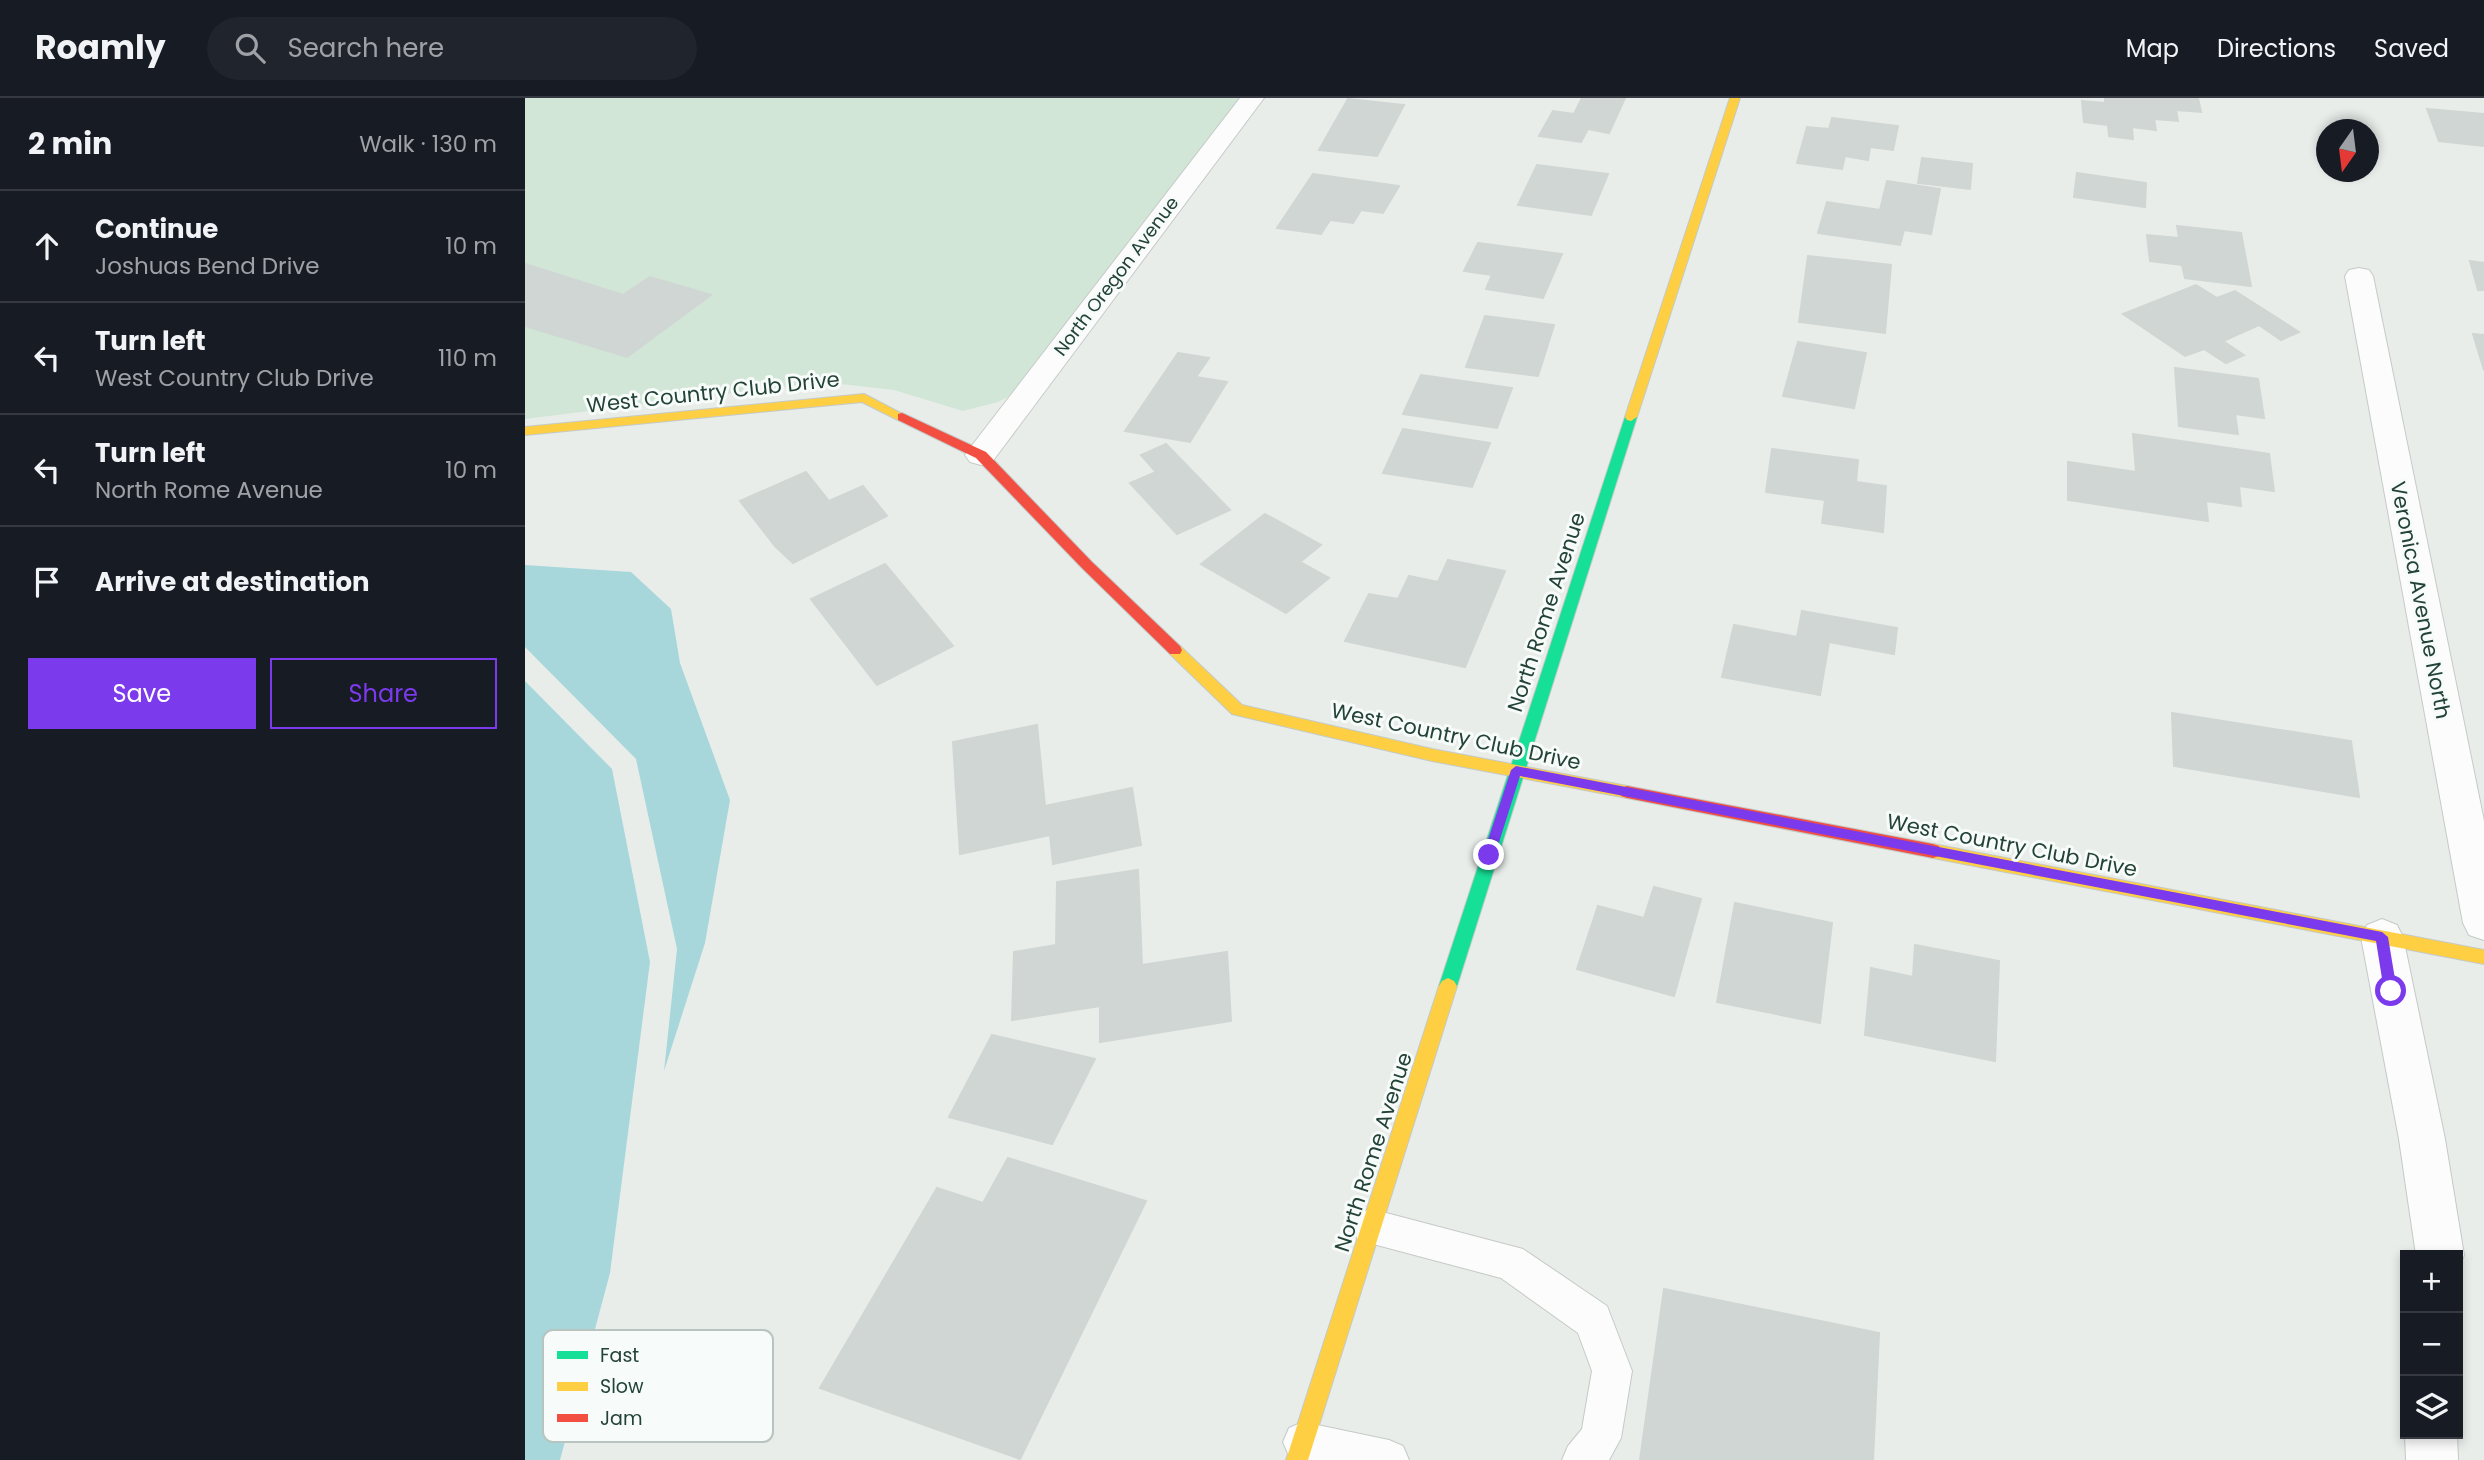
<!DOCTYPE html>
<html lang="en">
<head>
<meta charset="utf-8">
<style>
	body { margin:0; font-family:Poppins,sans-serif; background:#20242c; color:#f1f3f6 }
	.controls { position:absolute; right:21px; bottom:21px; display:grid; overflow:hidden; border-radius:0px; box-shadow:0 4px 10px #0003 }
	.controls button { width:63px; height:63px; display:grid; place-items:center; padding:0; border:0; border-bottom:2px solid #363941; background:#171b24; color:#f1f3f6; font:35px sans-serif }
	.compass { position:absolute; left:1791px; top:21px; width:63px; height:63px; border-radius:50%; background:#171b24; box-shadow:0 4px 10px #0003; rotate:194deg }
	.stop { position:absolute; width:21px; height:21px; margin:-16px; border:5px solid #7c3aed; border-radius:50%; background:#fff }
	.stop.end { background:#7c3aed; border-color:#fff; box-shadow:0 2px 7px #0008 }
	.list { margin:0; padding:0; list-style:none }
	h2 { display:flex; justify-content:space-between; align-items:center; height:91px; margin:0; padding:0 28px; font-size:30px }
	h2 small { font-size:23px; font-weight:400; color:#9ea1a6 }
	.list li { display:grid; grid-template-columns:46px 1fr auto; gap:21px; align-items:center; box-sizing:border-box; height:112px; padding:0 28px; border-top:2px solid #363941 }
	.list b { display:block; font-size:26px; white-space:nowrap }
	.list p { margin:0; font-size:23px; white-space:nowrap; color:#9ea1a6 }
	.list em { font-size:23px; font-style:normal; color:#9ea1a6 }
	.actions { display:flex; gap:14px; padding:21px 28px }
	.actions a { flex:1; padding:16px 0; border:2px solid #7c3aed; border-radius:0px; text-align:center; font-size:24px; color:#7c3aed }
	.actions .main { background:#7c3aed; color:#fff }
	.icon { flex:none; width:38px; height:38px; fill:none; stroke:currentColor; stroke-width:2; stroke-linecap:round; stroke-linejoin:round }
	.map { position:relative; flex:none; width:1959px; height:1362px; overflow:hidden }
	header { display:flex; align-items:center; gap:42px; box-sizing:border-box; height:98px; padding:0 35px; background:#171b24; border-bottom:2px solid #363941 }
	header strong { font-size:33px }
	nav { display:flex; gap:38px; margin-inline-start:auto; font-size:24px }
	.search { width:490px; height:63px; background:#20242c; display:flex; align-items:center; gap:18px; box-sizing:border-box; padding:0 24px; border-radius:38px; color:#9ea1a6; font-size:26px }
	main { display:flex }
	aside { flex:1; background:#171b24 }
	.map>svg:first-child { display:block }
</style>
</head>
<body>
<header>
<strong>Roamly</strong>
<div class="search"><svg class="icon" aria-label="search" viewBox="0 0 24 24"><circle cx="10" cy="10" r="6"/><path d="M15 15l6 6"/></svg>Search here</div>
<nav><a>Map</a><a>Directions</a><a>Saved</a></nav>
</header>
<main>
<aside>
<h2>2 min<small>Walk · 130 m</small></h2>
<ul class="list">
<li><svg class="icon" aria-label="ahead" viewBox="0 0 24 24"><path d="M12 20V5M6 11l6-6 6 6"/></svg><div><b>Continue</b><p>Joshuas Bend Drive</p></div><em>10 m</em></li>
<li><svg class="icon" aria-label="left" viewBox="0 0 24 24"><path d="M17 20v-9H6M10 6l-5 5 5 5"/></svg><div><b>Turn left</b><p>West Country Club Drive</p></div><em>110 m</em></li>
<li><svg class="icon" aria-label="left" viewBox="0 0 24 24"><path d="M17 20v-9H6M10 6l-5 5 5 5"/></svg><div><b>Turn left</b><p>North Rome Avenue</p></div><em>10 m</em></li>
<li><svg class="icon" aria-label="arrive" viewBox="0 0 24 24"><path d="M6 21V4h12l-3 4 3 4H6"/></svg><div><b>Arrive at destination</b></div></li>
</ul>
<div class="actions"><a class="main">Save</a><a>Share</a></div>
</aside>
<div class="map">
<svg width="1959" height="1362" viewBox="0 0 1959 1362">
	<rect width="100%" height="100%" fill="#e8edea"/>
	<!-- green -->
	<polygon fill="#d1e6d6" points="0,0 715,0 492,294 473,304 438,313 369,292 298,284 0,321"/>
	<!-- water -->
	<g fill="#a8d7db">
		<polygon points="0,467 106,474 146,511 155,565 205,702 180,845 139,973 152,851 111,661 0,549"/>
		<polygon points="0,583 87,671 125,864 85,1175 35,1362 0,1362"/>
	</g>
	<!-- building -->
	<g fill="#cfd6d3" stroke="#d0d6d3" stroke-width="2">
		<polygon points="1057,0 1100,0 1084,35 1063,31 1056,44 1014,38 1028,13 1049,16"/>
		<polygon points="1580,0 1673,0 1676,14 1651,12 1653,23 1629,21 1631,32 1607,29 1608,41 1584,38 1583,27 1559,24 1557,3 1580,5"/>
		<polygon points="823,1 879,7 852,58 794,52"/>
		<polygon points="1902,11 1959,16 1959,48 1914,43"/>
		<polygon points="1307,20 1373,28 1368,52 1345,49 1343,62 1320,58 1317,71 1272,65 1282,29 1304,31"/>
		<polygon points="1397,60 1447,66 1445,91 1393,85"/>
		<polygon points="1012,67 1083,76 1066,117 993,107"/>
		<polygon points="1552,75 1621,85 1620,109 1549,99"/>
		<polygon points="788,76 874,88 858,115 836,112 828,125 805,122 796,136 752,130"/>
		<polygon points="1362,83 1415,91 1406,136 1379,132 1375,147 1293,135 1302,104 1355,112"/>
		<polygon points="1652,128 1716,135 1726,188 1660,180 1657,167 1625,163 1622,137 1654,140"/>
		<polygon points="953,145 1037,156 1018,200 961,191 967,177 939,173"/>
		<polygon points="1283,158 1366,167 1360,235 1274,224"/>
		<polygon points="1945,163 1959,165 1959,192 1953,192"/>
		<polygon points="0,166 98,197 125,179 186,197 102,259 0,228"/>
		<polygon points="1671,187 1692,200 1710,193 1774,234 1756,242 1734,227 1698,243 1719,257 1701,265 1679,251 1660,258 1598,216"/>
		<polygon points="960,218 1029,227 1013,278 941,269"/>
		<polygon points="1948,236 1959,237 1959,272"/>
		<polygon points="1273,244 1341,255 1329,310 1258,298"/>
		<polygon points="653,255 684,260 671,279 702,284 665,344 600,333"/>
		<polygon points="1650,270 1733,281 1739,320 1710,316 1713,336 1654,328"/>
		<polygon points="896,277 987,290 972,330 878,316"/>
		<polygon points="878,331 965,345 947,389 858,375"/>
		<polygon points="1608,336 1744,356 1749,393 1714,388 1716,408 1681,403 1683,423 1543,402 1543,364 1611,374"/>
		<polygon points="641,346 705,412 652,436 605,385 631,374 616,357"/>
		<polygon points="1247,351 1333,362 1331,384 1361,388 1358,434 1297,425 1300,402 1241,394"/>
		<polygon points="281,374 304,403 338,388 362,418 268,465 250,448 215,403"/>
		<polygon points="740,416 796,447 775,464 804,480 761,515 676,466"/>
		<polygon points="923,462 980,473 940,569 820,543 844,496 873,501 884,478 913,484"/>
		<polygon points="360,466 428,548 352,587 286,501"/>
		<polygon points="1277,513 1372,530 1369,556 1304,544 1295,597 1197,579 1209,527 1272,539"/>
		<polygon points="1647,615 1826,643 1834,699 1649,668"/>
		<polygon points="512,627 520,708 607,690 616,747 528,766 525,737 435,756 428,644"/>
		<polygon points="613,772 617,867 702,854 706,923 575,944 575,908 487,922 489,854 531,847 532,784"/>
		<polygon points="1129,789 1176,801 1149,898 1052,871 1073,808 1119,820"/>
		<polygon points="1210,805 1307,825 1295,925 1192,904"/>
		<polygon points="1390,847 1474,863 1470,963 1340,937 1346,870 1388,879"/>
		<polygon points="467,937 570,961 527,1046 424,1019"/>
		<polygon points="483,1060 621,1103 495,1361 295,1290 412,1090 458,1105"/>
		<polygon points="1139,1191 1354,1235 1348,1362 1115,1362"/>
	</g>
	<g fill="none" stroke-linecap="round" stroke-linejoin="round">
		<!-- lane casing -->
		<g stroke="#c5cac7" stroke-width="2">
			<g id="lane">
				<polygon points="846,1111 998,1151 1082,1208 1107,1273 1096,1340 1084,1362 1037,1362 1043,1348 1057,1331 1067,1273 1053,1235 976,1180 833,1142 827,1129 833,1116"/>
				<polygon points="778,1324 864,1342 878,1348 884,1362 772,1362 764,1358 758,1344 764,1330"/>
			</g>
		</g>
		<!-- street casing -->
		<g stroke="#c5cac7" stroke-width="2">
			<g id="street">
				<polygon points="715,0 739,0 467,364 456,367 445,364 440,357 445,350"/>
				<polygon points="1834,170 1844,172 1848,178 1959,723 1959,842 1944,837 1938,825 1820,178 1824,172"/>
				<polygon points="1857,821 1872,827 1878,839 1920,1041 1939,1157 1933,1173 1933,1157 1891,1157 1874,1041 1836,839 1842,827"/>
				<polygon points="1880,1335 1932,1336 1933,1362 1881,1362"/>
			</g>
		</g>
		<!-- fast casing -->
		<g stroke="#c3cac7" stroke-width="2">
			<polygon id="fast" points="1106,315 1112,319 932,888 929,893 923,896 917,893 914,888 1100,319"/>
		</g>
		<!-- slow casing -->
		<g stroke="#c3cac7" stroke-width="2">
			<g id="slow">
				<polygon points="1205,0 1215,0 1112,319 1106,323 1102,322 1100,319"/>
				<polygon points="339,296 383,319 377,323 373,322 337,304 0,337 0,329"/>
				<polygon points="650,547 655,548 717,607 907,651 1102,688 1108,690 1110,694 1108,698 1102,700 907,663 707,616 645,556 643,552 645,548"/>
				<polygon points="1408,746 1959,852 1959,866 1408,760 1402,758 1400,753 1402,748"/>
				<polygon points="923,880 929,883 932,888 783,1362 761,1362 914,888 917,883"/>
			</g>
		</g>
		<!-- jam casing -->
		<g stroke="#c3cac7" stroke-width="2">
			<g id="jam">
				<polygon points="377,315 461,354 567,464 655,548 657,552 655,556 645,556 557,470 451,360 373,322 373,316"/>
				<polygon points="1102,688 1408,746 1414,748 1416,753 1414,758 1408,760 1102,700 1096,698 1094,694 1096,690"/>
			</g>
		</g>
		<!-- lane -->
		<use href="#lane" fill="#fcfcfc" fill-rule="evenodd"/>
		<!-- street -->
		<use href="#street" fill="#fcfcfc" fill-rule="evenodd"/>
		<!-- fast -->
		<use href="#fast" fill="#16e098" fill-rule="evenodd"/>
		<!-- slow -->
		<use href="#slow" fill="#ffcf43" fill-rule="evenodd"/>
		<!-- jam -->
		<use href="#jam" fill="#f24e42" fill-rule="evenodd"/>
	</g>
	<!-- route -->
	<polygon fill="#7c3aed" points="991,668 1857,834 1863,839 1872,893 1866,899 1859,893 1851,843 995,678 970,757 964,762 958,757 986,672"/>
	<g text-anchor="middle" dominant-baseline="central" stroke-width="6" stroke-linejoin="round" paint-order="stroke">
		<!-- far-street labels -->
		<g font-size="18" fill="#234238" stroke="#f7fbf9">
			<text transform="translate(591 178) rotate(-53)">North Oregon Avenue</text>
		</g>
		<!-- street labels -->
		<g font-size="21" fill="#234238" stroke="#f7fbf9">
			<text transform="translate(188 294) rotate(-6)">West Country Club Drive</text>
			<text transform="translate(1896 502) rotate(79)">Veronica Avenue North</text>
			<text transform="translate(1021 514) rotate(-72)">North Rome Avenue</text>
			<text transform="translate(931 638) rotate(12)">West Country Club Drive</text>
			<text transform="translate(1487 747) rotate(11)">West Country Club Drive</text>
			<text transform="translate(848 1054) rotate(-72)">North Rome Avenue</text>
		</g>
	</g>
	<!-- legend -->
	<rect x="18" y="1232" width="230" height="112" rx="10" fill="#f7fbf9" stroke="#b7c4bf" stroke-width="2"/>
	<rect x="32" y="1253" width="31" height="8" fill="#16e098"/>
	<rect x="32" y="1284" width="31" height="9" fill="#ffcf43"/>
	<rect x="32" y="1316" width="31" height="8" fill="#f24e42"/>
	<g font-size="19" fill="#234238">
		<text x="75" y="1264">Fast</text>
		<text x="75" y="1295">Slow</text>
		<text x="75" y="1327">Jam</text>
	</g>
</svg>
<div class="controls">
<button>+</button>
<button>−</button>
<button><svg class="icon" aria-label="layers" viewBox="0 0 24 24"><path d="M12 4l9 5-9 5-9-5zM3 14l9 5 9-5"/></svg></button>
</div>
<svg class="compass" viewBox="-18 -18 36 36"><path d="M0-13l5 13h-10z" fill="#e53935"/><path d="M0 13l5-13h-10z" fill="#9ea1a6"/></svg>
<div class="stop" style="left:1866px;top:893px"></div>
<div class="stop end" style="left:964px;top:757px"></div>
</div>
</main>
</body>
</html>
